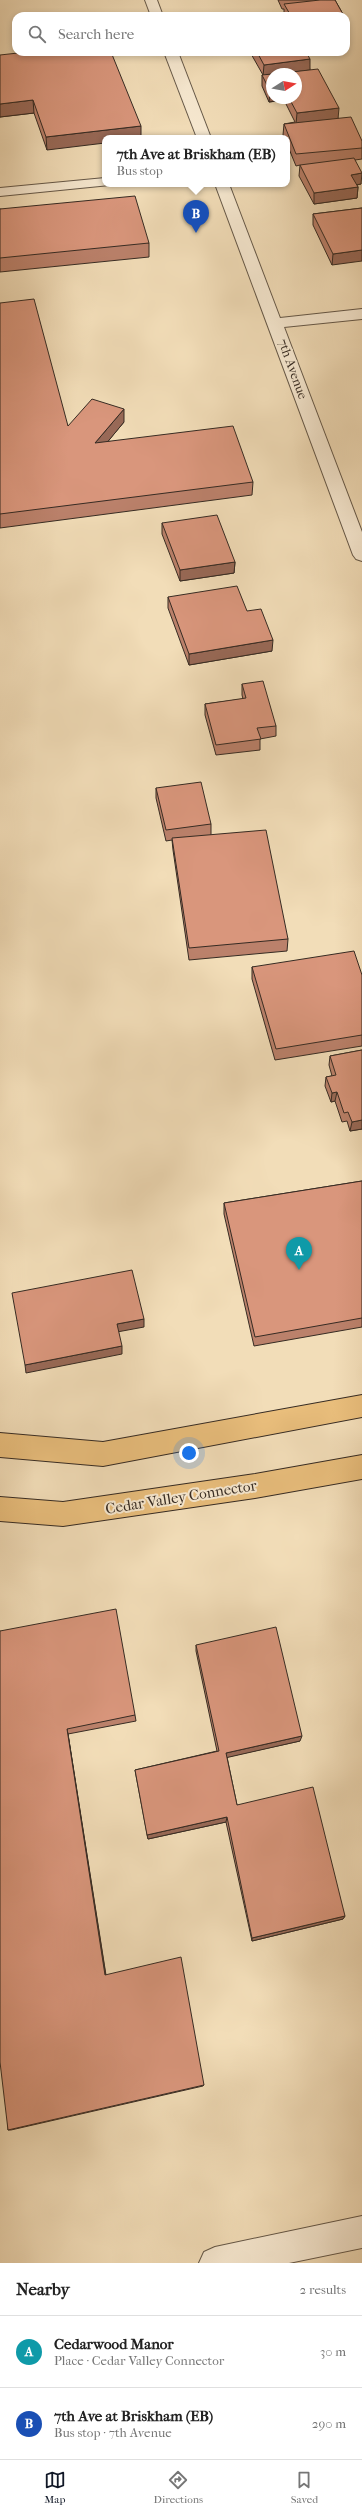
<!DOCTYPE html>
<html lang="en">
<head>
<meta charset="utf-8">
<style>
	body { margin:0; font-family:"IM FELL French Canon",serif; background:#f2f2f2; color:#222 }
	.compass { position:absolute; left:266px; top:68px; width:36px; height:36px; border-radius:50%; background:#fff; box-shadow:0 2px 6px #0003; rotate:79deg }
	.you { position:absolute; left:189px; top:1453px; width:14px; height:14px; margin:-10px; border:3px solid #fff; border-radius:50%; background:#1a73e8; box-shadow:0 0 0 6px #1a73e833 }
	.badge { display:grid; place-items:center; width:26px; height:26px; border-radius:50%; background:#111827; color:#fff; font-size:13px; font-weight:700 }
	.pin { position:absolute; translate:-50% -33px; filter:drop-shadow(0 1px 2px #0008) }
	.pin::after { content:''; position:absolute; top:21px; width:14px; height:12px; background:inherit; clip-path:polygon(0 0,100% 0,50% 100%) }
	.popup { position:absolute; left:102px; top:135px; width:188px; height:52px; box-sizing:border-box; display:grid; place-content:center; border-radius:8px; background:#fff; filter:drop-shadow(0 1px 3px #0005); font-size:13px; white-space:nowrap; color:#767676 }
	.popup b { font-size:15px; color:#222 }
	.popup::after { content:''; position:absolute; left:50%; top:100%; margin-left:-8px; border:8px solid transparent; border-top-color:#fff }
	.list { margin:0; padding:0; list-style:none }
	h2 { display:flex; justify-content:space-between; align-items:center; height:52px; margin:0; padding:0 16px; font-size:17px }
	h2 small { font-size:13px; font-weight:400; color:#767676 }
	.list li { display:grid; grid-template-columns:26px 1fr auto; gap:12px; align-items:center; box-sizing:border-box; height:72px; padding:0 16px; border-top:1px solid #e0e0e0 }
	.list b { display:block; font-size:15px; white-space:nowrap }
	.list p { margin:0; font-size:13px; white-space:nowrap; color:#767676 }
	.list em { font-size:13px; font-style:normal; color:#767676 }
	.icon { flex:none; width:22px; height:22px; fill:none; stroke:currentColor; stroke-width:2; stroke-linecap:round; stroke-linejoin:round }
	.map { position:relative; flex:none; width:362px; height:2263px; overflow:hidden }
	.search { position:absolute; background:#fff; box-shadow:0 2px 6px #0003; left:12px; right:12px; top:12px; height:44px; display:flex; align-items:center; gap:10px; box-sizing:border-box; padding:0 14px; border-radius:12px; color:#767676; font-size:15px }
	.sheet { height:196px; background:#fff }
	nav { display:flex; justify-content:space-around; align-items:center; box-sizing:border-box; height:56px; border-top:1px solid #e0e0e0; background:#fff; font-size:11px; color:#767676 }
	nav a { display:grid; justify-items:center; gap:2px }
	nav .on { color:#111827 }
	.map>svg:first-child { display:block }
</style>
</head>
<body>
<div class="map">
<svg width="362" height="2263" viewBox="0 0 362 2263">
	<rect width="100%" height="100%" fill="#f2ddb8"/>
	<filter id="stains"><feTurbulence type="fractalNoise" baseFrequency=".005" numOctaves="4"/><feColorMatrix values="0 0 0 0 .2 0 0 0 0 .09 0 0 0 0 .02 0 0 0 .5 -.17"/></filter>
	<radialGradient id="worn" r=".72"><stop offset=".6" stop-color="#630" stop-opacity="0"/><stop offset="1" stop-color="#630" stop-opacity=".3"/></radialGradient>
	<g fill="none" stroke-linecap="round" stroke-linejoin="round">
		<!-- minor casing -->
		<g stroke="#655848" stroke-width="2">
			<g id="minor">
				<polygon points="145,0 157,0 163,16 151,16"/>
				<polygon points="164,52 178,52 211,138 197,138"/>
				<polygon points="105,178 105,184 110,185 0,196 0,188"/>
				<polygon points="215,184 229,184 280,318 362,309 362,319 284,327 362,532 362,561 356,559 353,555"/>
				<polygon points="362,2216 362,2248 289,2263 199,2263 204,2252 215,2247"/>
			</g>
		</g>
		<!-- major casing -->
		<g stroke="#362b23" stroke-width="2">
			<g id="major">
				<polygon points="362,1395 362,1417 103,1466 0,1457 0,1433 103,1442"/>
				<polygon points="362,1455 362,1479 255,1498 63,1526 0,1521 0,1497 63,1502 255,1474"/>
			</g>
		</g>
		<!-- minor -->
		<use href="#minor" fill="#f7e9d1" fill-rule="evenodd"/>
		<!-- major -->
		<use href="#major" fill="#e9be7c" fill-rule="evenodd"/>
	</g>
	<!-- wall -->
	<g fill="#bb816b" stroke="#362b23" fill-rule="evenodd">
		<polygon points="278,0 335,0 344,16 284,16 284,9 282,9"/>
		<polygon points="111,52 47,150 34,113 0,117"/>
		<path d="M250,52h56l4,18 28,48 24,23v18l-7,1 6,24 -4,1 1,2 -1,11 -43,6 -15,-28 1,-11 -4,1 -9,-22v-6h-3l-1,-3 1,-11 11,-2 -11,-22 -15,2 -7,-16v-11h1zM272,74l24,24h-24z"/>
		<polygon points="362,208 332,265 313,225 313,214"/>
		<polygon points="0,209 149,243 149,257 0,272"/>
		<polygon points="0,303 68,426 124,422 108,441 253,482 252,495 0,528"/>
		<polygon points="162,523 235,562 234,573 180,581 162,534"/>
		<polygon points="168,597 272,651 189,665 168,608"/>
		<polygon points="242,684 276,726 276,736 260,739 260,750 216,755 205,715 205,704 243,699 242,695"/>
		<polygon points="156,788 211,824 211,835 288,939 287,951 189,960 173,850 172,840 166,841 156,798"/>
		<polygon points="252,967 362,975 362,1046 275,1060 252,979"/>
		<polygon points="362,1050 362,1129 350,1131 347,1121 342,1122 335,1101 331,1102 325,1086 326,1077 332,1076 329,1065 330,1056"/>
		<polygon points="362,1181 362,1327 254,1346 224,1214 224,1203"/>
		<polygon points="0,1631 135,1715 136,1721 68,1734 106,1975 204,2085 203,2086 11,2130 8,2130"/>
		<polygon points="196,1645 300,1741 227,1757 237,1805 345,1916 343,1919 252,1941 226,1822 148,1839 135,1770 217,1751 196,1651"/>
	</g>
	<!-- shaded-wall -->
	<g fill="#986957" stroke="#362b23">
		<polygon points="348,22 347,33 346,34 346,23"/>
		<polygon points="310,59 310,70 263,76 264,65"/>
		<polygon points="272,90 272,98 284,98 284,100 269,102 270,91"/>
		<polygon points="33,100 34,113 0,117 0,104"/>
		<polygon points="339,108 338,119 296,124 297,113"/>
		<polygon points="141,126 141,138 105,138 105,143 47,150 46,137"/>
		<polygon points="362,173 361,184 350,186 351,175"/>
		<polygon points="358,187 357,198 314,204 314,193"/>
		<polygon points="362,250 362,261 332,265 333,254"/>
		<polygon points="124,409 124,422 96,456 95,443"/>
		<polygon points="235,562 234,573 180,581 180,570"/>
		<polygon points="273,640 272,651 189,665 189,654"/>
		<polygon points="337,1092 335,1101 331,1102 332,1093"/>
		<polygon points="362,1120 362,1129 350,1131 352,1122"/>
		<polygon points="144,1319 144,1327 117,1332 117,1324"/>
		<polygon points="122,1346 122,1354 26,1373 25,1365"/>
		<polygon points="67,1729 68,1734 106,1977 105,1975"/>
		<polygon points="302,1736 300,1741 225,1758 226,1753"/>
		<polygon points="227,1817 226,1822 148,1839 147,1835"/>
		<polygon points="345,1916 343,1919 252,1941 252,1938"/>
	</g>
	<!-- building -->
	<g fill="#d9967c" stroke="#362b23">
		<polygon points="320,0 335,0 344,16 291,16 284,4"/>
		<polygon points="27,52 111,52 141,126 46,137 33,100 0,104 0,55"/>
		<polygon points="257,52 306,52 310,59 264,65"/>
		<polygon points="318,69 339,108 297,113 289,98 296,98 296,74 274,74"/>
		<polygon points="272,74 272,90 270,91 262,75"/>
		<polygon points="351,117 362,141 362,148 296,154 284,124"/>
		<polygon points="354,158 362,173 351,175 358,187 314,193 300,165"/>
		<polygon points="135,196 149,243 0,258 0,209"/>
		<polygon points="362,208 362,250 333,254 313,214"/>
		<polygon points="34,299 68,426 92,399 124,409 95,443 233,426 253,482 0,514 0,303"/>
		<polygon points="217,515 235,562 180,570 162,523"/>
		<polygon points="237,586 247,611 261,609 273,640 189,654 168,597"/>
		<polygon points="263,681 276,726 257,728 261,739 216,745 205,704 246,698 242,684"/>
		<polygon points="201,782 211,824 166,830 156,788"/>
		<polygon points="266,830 288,939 189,948 172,838"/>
		<polygon points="354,951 362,975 362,1035 276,1049 252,967"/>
		<polygon points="362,1050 362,1120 352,1122 348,1112 344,1113 337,1092 332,1093 326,1077 336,1075 330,1056"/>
		<polygon points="362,1181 362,1318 255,1337 224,1203"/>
		<polygon points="132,1270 144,1319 117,1324 122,1346 25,1365 12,1293"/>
		<polygon points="116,1609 135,1715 67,1729 105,1975 181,1957 204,2085 8,2130 0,2062 0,1631"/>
		<polygon points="276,1627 302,1736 226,1753 237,1805 313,1787 345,1916 252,1938 227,1817 147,1835 135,1770 219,1751 196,1645"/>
	</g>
	<g text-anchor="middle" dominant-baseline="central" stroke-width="4" stroke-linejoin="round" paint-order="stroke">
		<!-- far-street labels -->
		<g font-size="13" fill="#362b23" stroke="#f7e9d1">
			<text transform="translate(293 369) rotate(70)">7th Avenue</text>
		</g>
		<!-- street labels -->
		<g font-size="15" fill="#362b23" stroke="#f7e9d1">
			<text transform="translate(181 1497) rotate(-9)">Cedar Valley Connector</text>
		</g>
	</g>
	<rect width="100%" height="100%" filter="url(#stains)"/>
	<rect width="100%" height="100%" fill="url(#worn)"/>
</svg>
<svg class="compass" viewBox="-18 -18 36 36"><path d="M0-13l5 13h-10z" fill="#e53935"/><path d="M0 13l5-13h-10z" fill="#767676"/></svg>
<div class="you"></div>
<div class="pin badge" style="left:299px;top:1270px;background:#0f9aa8">A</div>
<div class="pin badge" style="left:196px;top:233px;background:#1a4fb4">B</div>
<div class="popup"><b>7th Ave at Briskham (EB)</b>Bus stop</div>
<div class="search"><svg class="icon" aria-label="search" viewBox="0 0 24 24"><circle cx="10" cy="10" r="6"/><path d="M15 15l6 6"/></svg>Search here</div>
</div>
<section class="sheet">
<h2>Nearby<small>2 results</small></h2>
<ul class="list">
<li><span class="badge" style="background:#0f9aa8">A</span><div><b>Cedarwood Manor</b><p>Place · Cedar Valley Connector</p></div><em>30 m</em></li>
<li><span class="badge" style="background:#1a4fb4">B</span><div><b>7th Ave at Briskham (EB)</b><p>Bus stop · 7th Avenue</p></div><em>290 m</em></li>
</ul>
</section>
<nav>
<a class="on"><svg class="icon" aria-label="map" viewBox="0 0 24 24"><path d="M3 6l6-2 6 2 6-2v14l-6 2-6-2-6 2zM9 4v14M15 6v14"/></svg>Map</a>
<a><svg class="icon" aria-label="directions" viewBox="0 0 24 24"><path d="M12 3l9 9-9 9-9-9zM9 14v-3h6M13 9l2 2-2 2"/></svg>Directions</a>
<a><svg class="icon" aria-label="saved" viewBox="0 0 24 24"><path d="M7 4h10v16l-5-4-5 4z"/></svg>Saved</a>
</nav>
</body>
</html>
